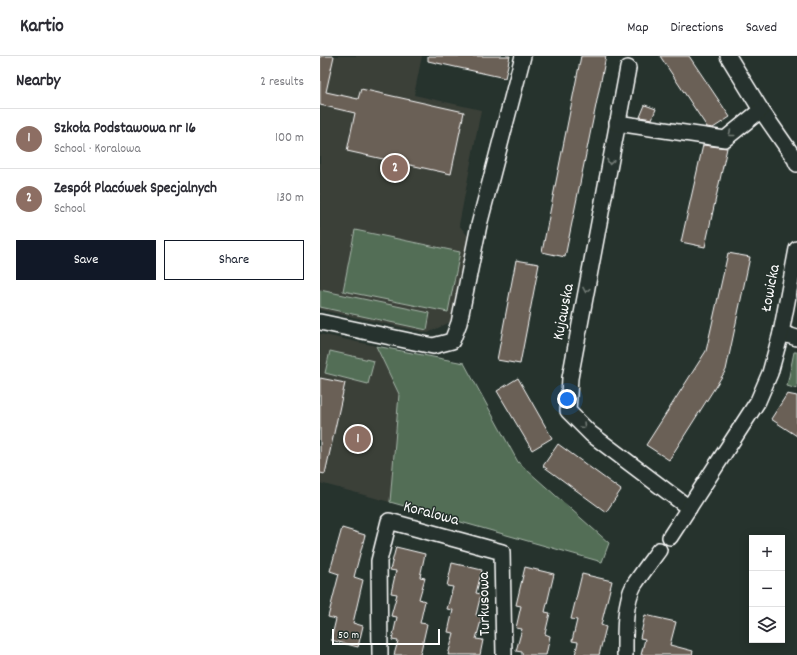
<!DOCTYPE html>
<html lang="en">
<head>
<meta charset="utf-8">
<style>
	body { margin:0; font-family:Dekko,sans-serif; background:#f7f7f7; color:#2b2b33 }
	.controls { position:absolute; right:12px; bottom:12px; display:grid; overflow:hidden; border-radius:0px; box-shadow:0 2px 10px #0003 }
	.controls button { width:36px; height:36px; display:grid; place-items:center; padding:0; border:0; border-bottom:1px solid #e1e1e2; background:#fff; color:#2b2b33; font:20px sans-serif }
	.scale { position:absolute; left:12px; bottom:10px; width:108px; box-sizing:border-box; padding-left:4px; border:2px solid #fff; border-top:0; font-size:11px; line-height:14px; white-space:nowrap; color:#fff; -webkit-text-stroke:3px #26332d; paint-order:stroke }
	.you { position:absolute; left:247px; top:343px; width:14px; height:14px; margin:-10px; border:3px solid #fff; border-radius:50%; background:#1a73e8; box-shadow:0 0 0 6px #1a73e833 }
	.badge { display:grid; place-items:center; width:26px; height:26px; border-radius:50%; background:#111827; color:#fff; font-size:13px; font-weight:700 }
	.pin { position:absolute; translate:-50% -50%; border:2px solid #fff; box-shadow:0 1px 4px #0006 }
	.list { margin:0; padding:0; list-style:none }
	h2 { display:flex; justify-content:space-between; align-items:center; height:52px; margin:0; padding:0 16px; font-size:17px }
	h2 small { font-size:13px; font-weight:400; color:#7c7c81 }
	.list li { display:grid; grid-template-columns:26px 1fr auto; gap:12px; align-items:center; box-sizing:border-box; height:60px; padding:0 16px; border-top:1px solid #e1e1e2 }
	.list b { display:block; font-size:15px; white-space:nowrap }
	.list p { margin:0; font-size:13px; white-space:nowrap; color:#7c7c81 }
	.list em { font-size:13px; font-style:normal; color:#7c7c81 }
	.actions { display:flex; gap:8px; padding:12px 16px }
	.actions a { flex:1; padding:9px 0; border:1px solid #111827; border-radius:0px; text-align:center; font-size:14px; color:#111827 }
	.actions .main { background:#111827; color:#fff }
	.icon { flex:none; width:22px; height:22px; fill:none; stroke:currentColor; stroke-width:2; stroke-linecap:round; stroke-linejoin:round }
	.map { position:relative; flex:none; width:477px; height:599px; overflow:hidden }
	header { display:flex; align-items:center; gap:24px; box-sizing:border-box; height:56px; padding:0 20px; background:#fff; border-bottom:1px solid #e1e1e2 }
	header strong { font-size:19px }
	nav { display:flex; gap:22px; margin-inline-start:auto; font-size:14px }
	main { display:flex }
	aside { flex:1; background:#fff }
	.map>svg:first-child { display:block }
</style>
</head>
<body>
<header>
<strong>Kartio</strong>
<nav><a>Map</a><a>Directions</a><a>Saved</a></nav>
</header>
<main>
<aside>
<h2>Nearby<small>2 results</small></h2>
<ul class="list">
<li><span class="badge" style="background:#8d6e63">1</span><div><b>Szkoła Podstawowa nr 16</b><p>School · Koralowa</p></div><em>100 m</em></li>
<li><span class="badge" style="background:#8d6e63">2</span><div><b>Zespół Placówek Specjalnych</b><p>School</p></div><em>130 m</em></li>
</ul>
<div class="actions"><a class="main">Save</a><a>Share</a></div>
</aside>
<div class="map">
<svg width="477" height="599" viewBox="0 0 477 599">
	<rect width="100%" height="100%" fill="#26332d"/>
	<filter id="ink" filterUnits="userSpaceOnUse"><feTurbulence type="fractalNoise" baseFrequency=".025" numOctaves="2"/><feDisplacementMap in="SourceGraphic" scale="8" xChannelSelector="R" yChannelSelector="G"/><feConvolveMatrix kernelMatrix="1 2 1 2 8 2 1 2 1" color-interpolation-filters="sRGB"/></filter>
	<g filter="url(#ink)">
		<!-- built -->
		<g fill="#3b4039">
			<polygon points="0,0 102,0 94,39 161,54 139,169 148,180 130,266 108,277 0,254"/>
			<polygon points="0,278 56,290 79,338 70,446 0,427"/>
		</g>
		<!-- green -->
		<g fill="#526e56" stroke="#a8b6aa">
			<polygon points="35,174 140,196 128,256 23,235"/>
			<polygon points="0,234 110,257 107,274 0,251"/>
			<polygon points="56,290 144,307 198,406 289,487 282,506 70,446 79,338"/>
			<polygon points="10,295 54,305 48,328 5,317"/>
			<polygon points="474,296 477,296 477,333 467,330"/>
		</g>
		<!-- building -->
		<g fill="#6b6056" stroke="#fff">
			<polygon points="0,0 14,0 6,36 38,43 41,33 144,56 131,118 27,95 35,57 0,49"/>
			<polygon points="108,0 190,0 185,22 108,5"/>
			<polygon points="261,0 286,0 245,201 222,196"/>
			<polygon points="340,0 369,0 410,61 393,72 387,71"/>
			<polygon points="325,49 336,53 332,63 320,61"/>
			<polygon points="383,89 407,92 385,191 361,186"/>
			<polygon points="408,197 430,201 406,314 349,404 326,389 386,295"/>
			<polygon points="196,204 219,208 200,308 177,304"/>
			<polygon points="0,322 25,327 5,418 0,417"/>
			<polygon points="198,322 232,382 212,394 177,335"/>
			<polygon points="467,338 477,340 477,380 451,363"/>
			<polygon points="238,388 301,434 286,456 223,410"/>
			<polygon points="22,472 45,479 34,521 43,524 33,567 43,570 38,591 11,584 16,563 8,561 19,518 10,515"/>
			<polygon points="76,491 105,498 100,521 105,522 99,543 105,545 100,567 107,568 100,599 74,599 78,585 72,584 77,561 71,560 77,538 71,537 76,515 70,514"/>
			<polygon points="132,507 162,514 156,537 161,538 156,559 162,561 156,583 163,584 160,599 128,599 134,577 128,576 133,554 127,553 133,531 127,530"/>
			<polygon points="205,511 234,518 225,556 230,557 225,578 230,580 226,599 202,599 202,596 196,595 202,573 196,572 201,550 196,549"/>
			<polygon points="262,518 292,525 281,569 286,571 279,599 255,599 258,586 252,585 257,564 251,563"/>
			<polygon points="325,559 356,566 350,589 373,595 372,599 321,599 325,583 320,582"/>
		</g>
		<g fill="none" stroke-linecap="round" stroke-linejoin="round">
			<!-- minor casing -->
			<g stroke="#fff" stroke-width="18">
				<g id="minor">
					<polyline points="408,0 441,54 475,103 477,108"/>
					<polyline points="308,12 250,322 248,355 271,378 369,452"/>
					<polyline points="297,67 405,83 441,54"/>
					<polyline points="0,266 113,290 132,285 139,267 159,169 203,0"/>
					<polyline points="461,277 477,282"/>
					<polyline points="350,481 438,345 450,317 461,277 477,193"/>
					<polyline points="60,599 59,505 69,465 182,496 184,599"/>
					<path d="M305,599c0,-21 -1,-52 9,-70 8,-12 17,-24 25,-35"/>
				</g>
			</g>
			<!-- minor -->
			<use href="#minor" stroke="#26332d" stroke-width="15"/>
		</g>
		<!-- one-way arrows -->
		<defs><path id="oneway-chevron" d="M-2-3.5L2.5 0L-2 3.5" fill="none" stroke-width="1.6" stroke-linecap="round" stroke-linejoin="round"/></defs>
		<g stroke="#727a76">
			<use href="#oneway-chevron" transform="translate(411 78) rotate(142)"/>
			<use href="#oneway-chevron" transform="translate(290 106) rotate(100)"/>
			<use href="#oneway-chevron" transform="translate(266 234) rotate(101)"/>
			<use href="#oneway-chevron" transform="translate(263 370) rotate(45)"/>
		</g>
	</g>
	<g text-anchor="middle" dominant-baseline="central" stroke-width="3" stroke-linejoin="round" paint-order="stroke">
		<!-- street labels -->
		<g font-size="16" fill="#fff" stroke="#26332d">
			<text transform="translate(451 232) rotate(-79)">Łowicka</text>
			<text transform="translate(244 256) rotate(-79)">Kujawska</text>
			<text transform="translate(111 458) rotate(15)">Koralowa</text>
			<text transform="translate(165 548) rotate(-91)">Turkusowa</text>
		</g>
	</g>
</svg>
<div class="controls">
<button>+</button>
<button>−</button>
<button><svg class="icon" aria-label="layers" viewBox="0 0 24 24"><path d="M12 4l9 5-9 5-9-5zM3 14l9 5 9-5"/></svg></button>
</div>
<div class="scale">50 m</div>
<div class="you"></div>
<div class="pin badge" style="left:38px;top:383px;background:#8d6e63">1</div>
<div class="pin badge" style="left:75px;top:112px;background:#8d6e63">2</div>
</div>
</main>
</body>
</html>
